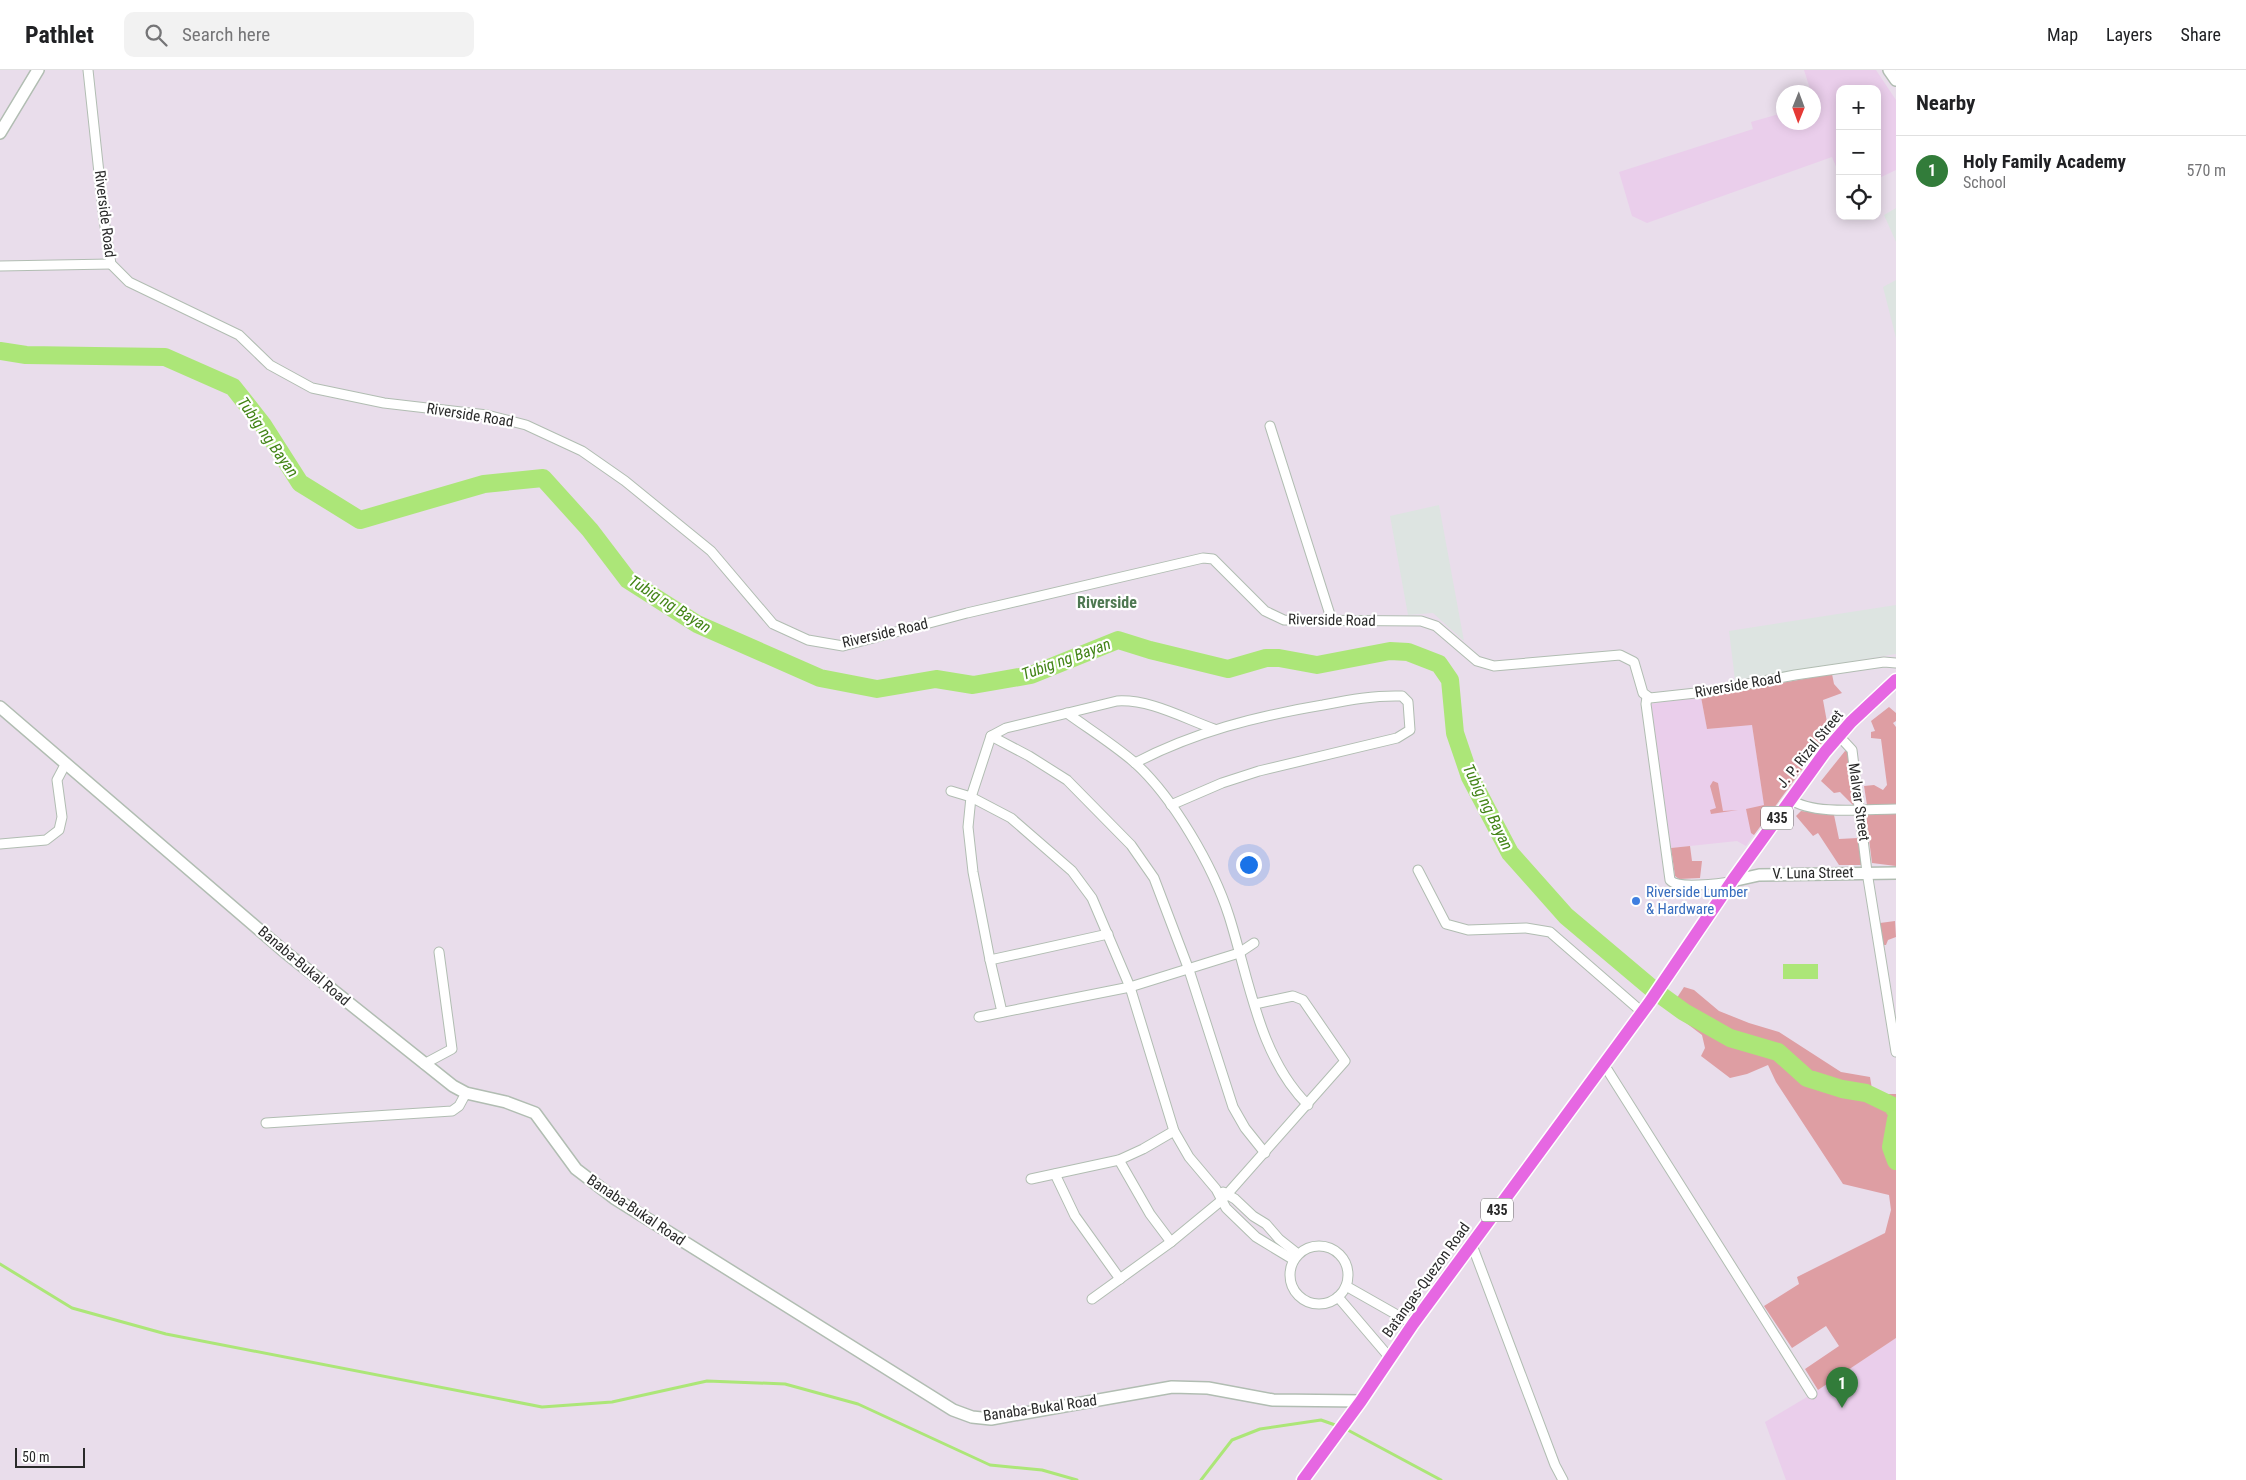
<!DOCTYPE html>
<html lang="en">
<head>
<meta charset="utf-8">
<style>
	body { margin:0; font-family:"Roboto Condensed",sans-serif; background:#f2f2f2; color:#202124 }
	.controls { position:absolute; right:15px; top:15px; display:grid; overflow:hidden; border-radius:10px; box-shadow:0 2px 12px #0003 }
	.controls button { width:45px; height:45px; display:grid; place-items:center; padding:0; border:0; border-bottom:1px solid #e0e0e0; background:#fff; color:#202124; font:25px sans-serif }
	.compass { position:absolute; left:1776px; top:15px; width:45px; height:45px; border-radius:50%; background:#fff; box-shadow:0 2px 12px #0003; rotate:181deg }
	.scale { position:absolute; left:15px; bottom:12px; width:70px; box-sizing:border-box; padding-left:5px; border:2px solid #2a2a2a; border-top:0; font-size:14px; line-height:18px; white-space:nowrap; color:#2a2a2a; -webkit-text-stroke:4px #fff; paint-order:stroke }
	.you { position:absolute; left:1248px; top:794px; width:18px; height:18px; margin:-12px; border:4px solid #fff; border-radius:50%; background:#1a73e8; box-shadow:0 0 0 8px #1a73e833 }
	.badge { display:grid; place-items:center; width:32px; height:32px; border-radius:50%; background:#327c3a; color:#fff; font-size:16px; font-weight:700 }
	.pin { position:absolute; translate:-50% -41px; filter:drop-shadow(0 1px 2px #0008) }
	.pin::after { content:''; position:absolute; top:26px; width:18px; height:15px; background:inherit; clip-path:polygon(0 0,100% 0,50% 100%) }
	.list { margin:0; padding:0; list-style:none }
	h2 { display:flex; justify-content:space-between; align-items:center; height:65px; margin:0; padding:0 20px; font-size:21px }
	h2 small { font-size:16px; font-weight:400; color:#757577 }
	.list li { display:grid; grid-template-columns:32px 1fr auto; gap:15px; align-items:center; box-sizing:border-box; height:70px; padding:0 20px; border-top:1px solid #e0e0e0 }
	.list b { display:block; font-size:19px; white-space:nowrap }
	.list p { margin:0; font-size:16px; white-space:nowrap; color:#757577 }
	.list em { font-size:16px; font-style:normal; color:#757577 }
	.icon { flex:none; width:28px; height:28px; fill:none; stroke:currentColor; stroke-width:2; stroke-linecap:round; stroke-linejoin:round }
	.map { position:relative; flex:none; width:1896px; height:1410px; overflow:hidden }
	header { display:flex; align-items:center; gap:30px; box-sizing:border-box; height:70px; padding:0 25px; background:#fff; border-bottom:1px solid #e0e0e0 }
	header strong { font-size:24px }
	nav { display:flex; gap:28px; margin-inline-start:auto; font-size:18px }
	.search { width:350px; height:45px; background:#f2f2f2; display:flex; align-items:center; gap:12px; box-sizing:border-box; padding:0 18px; border-radius:10px; color:#757577; font-size:19px }
	main { display:flex }
	aside { flex:1; background:#fff }
	.map>svg:first-child { display:block }
</style>
</head>
<body>
<header>
<strong>Pathlet</strong>
<div class="search"><svg class="icon" aria-label="search" viewBox="0 0 24 24"><circle cx="10" cy="10" r="6"/><path d="M15 15l6 6"/></svg>Search here</div>
<nav><a>Map</a><a>Layers</a><a>Share</a></nav>
</header>
<main>
<div class="map">
<svg width="1896" height="1410" viewBox="0 0 1896 1410">
	<rect width="100%" height="100%" fill="#e9ddeb"/>
	<!-- industrial -->
	<g fill="#dde4e1">
		<polygon points="1896,138 1896,172 1884,145"/>
		<polygon points="1896,210 1896,268 1883,217"/>
		<polygon points="1439,435 1464,571 1433,543 1408,545 1390,446"/>
		<polygon points="1896,535 1896,584 1735,610 1729,561"/>
	</g>
	<!-- education -->
	<g fill="#eaceeb">
		<polygon points="1804,0 1876,0 1896,30 1896,100 1877,109 1877,19 1840,19 1840,106 1832,87 1647,153 1632,146 1619,102 1753,59 1751,52 1783,43 1784,52 1814,52 1814,22 1811,22"/>
		<polygon points="1701,627 1707,659 1752,655 1766,747 1746,776 1737,771 1671,778 1650,634"/>
		<polygon points="1896,1268 1896,1410 1786,1410 1765,1352 1812,1324"/>
	</g>
	<!-- green -->
	<g fill="#de9ea3">
		<polygon points="1832,604 1834,614 1842,623 1823,630 1829,663 1754,765 1751,763 1746,739 1764,735 1752,655 1707,659 1701,627"/>
		<polygon points="1889,637 1896,643 1896,651 1893,653 1896,657 1896,735 1867,735 1864,716 1874,715 1883,720 1887,715 1881,669 1871,668 1871,662 1875,661 1871,651"/>
		<polygon points="1845,681 1849,682 1854,736 1840,722 1834,723 1821,711"/>
		<polygon points="1713,711 1718,713 1723,741 1738,740 1711,744 1710,740 1716,738 1710,716"/>
		<polygon points="1801,741 1834,745 1839,769 1858,768 1862,795 1839,795 1818,763 1813,766 1796,746"/>
		<polygon points="1869,743 1896,743 1896,796 1872,793 1866,745"/>
		<polygon points="1690,776 1692,791 1702,791 1700,808 1679,809 1675,806 1671,778"/>
		<polygon points="1895,851 1896,867 1888,870 1886,875 1883,875 1880,853"/>
		<polygon points="1684,917 1694,920 1719,941 1749,953 1779,962 1841,1002 1870,1007 1872,1019 1875,1019 1876,1024 1896,1024 1896,1268 1818,1320 1805,1299 1839,1276 1826,1256 1792,1278 1764,1236 1799,1214 1797,1207 1885,1163 1891,1140 1889,1125 1843,1114 1776,1012 1768,995 1747,1004 1730,1008 1701,986 1705,978 1702,965 1669,940"/>
	</g>
	<!-- water -->
	<rect fill="#ace678" x="1783" y="894" width="35" height="15"/>
	<g fill="none" stroke-linecap="round" stroke-linejoin="round">
		<!-- stream -->
		<g stroke="#ace678" stroke-width="3">
			<polyline points="0,1194 72,1238 166,1264 542,1337 612,1332 707,1311 785,1314 858,1334 990,1395 1042,1400 1077,1410"/>
			<polyline points="1344,1358 1441,1410"/>
			<polyline points="1201,1410 1232,1370 1260,1359 1321,1350 1338,1356"/>
		</g>
		<!-- river -->
		<g stroke="#ace678" stroke-width="18">
			<polyline points="0,281 26,285 165,287 233,317 263,355 300,413 360,450 484,414 543,408 590,460 628,510 697,554 820,608 877,619 936,609 973,615 1031,605 1118,570 1150,580 1228,599 1266,588 1279,588 1317,595 1390,581 1408,582 1439,594 1450,610 1455,663 1470,707 1510,783 1566,846 1655,921 1684,942 1730,968 1778,982 1807,1008 1842,1019 1866,1023 1891,1035 1896,1041"/>
			<polyline points="1896,1049 1891,1077 1896,1091"/>
		</g>
		<!-- street casing -->
		<g stroke="#b1bdb2" stroke-width="11">
			<g id="street">
				<polyline points="88,0 104,150 111,194 129,212 239,265 270,295 312,318 384,333 487,345 526,355 582,381 625,411 711,481 773,554 808,570 843,576 967,543 1203,488 1213,489 1265,541 1284,550 1421,551 1436,556 1477,591 1494,596 1620,585 1634,592 1643,623 1650,628 1705,622 1795,605 1884,592 1896,593"/>
				<polyline points="0,196 111,194"/>
				<polyline points="1270,356 1332,551"/>
				<path d="M1647,627l-1,7 24,176c7,9 50,4 62,1"/>
				<path d="M1067,643c22,16 46,31 67,49 39,35 79,104 95,154 20,63 30,141 79,189"/>
				<polyline points="991,666 1029,686 1067,710 1131,775 1154,808 1189,900 1233,1037 1245,1058 1265,1083"/>
				<polyline points="1839,666 1852,680 1867,802 1896,982"/>
				<path d="M1135,693c59,-31 122,-47 188,-58 26,-5 52,-10 79,-9l6,6 2,28 -13,8 -138,33 -37,12 -51,22"/>
				<polyline points="951,721 971,727 1011,748 1072,801 1092,828 1130,917 1174,1061 1189,1087 1216,1119 1226,1138 1256,1167 1294,1190"/>
				<path d="M1790,729c23,17 78,10 106,10"/>
				<polyline points="0,774 46,770 59,760 62,747 57,710 66,693"/>
				<polyline points="1418,800 1446,854 1468,860 1526,858 1550,862 1642,942"/>
				<polyline points="990,890 1108,864"/>
				<path d="M1002,942l-12,-52 -17,-88 -5,-45 3,-30 20,-61 15,-8 111,-27c33,-2 66,17 97,28"/>
				<polyline points="979,947 1130,917 1239,883 1254,873"/>
				<polyline points="1603,993 1812,1324"/>
				<polyline points="424,994 452,979 439,882"/>
				<polyline points="266,1053 452,1041 459,1036 466,1023"/>
				<polyline points="1119,1090 1150,1144 1171,1172"/>
				<polyline points="1055,1104 1075,1146 1120,1209"/>
				<polyline points="1031,1109 1119,1090 1143,1079 1174,1061"/>
				<polyline points="1223,1122 1235,1129 1253,1146 1266,1154 1279,1169 1298,1184"/>
				<polyline points="1472,1175 1555,1395 1563,1410"/>
				<circle cx="1319" cy="1205" r="29"/>
				<polyline points="1346,1216 1413,1254"/>
				<polyline points="1338,1227 1390,1288"/>
				<polyline points="1092,1229 1171,1172 1222,1130 1345,991 1303,930 1293,926 1255,934"/>
			</g>
		</g>
		<!-- secondary casing -->
		<g stroke="#b1bdb2" stroke-width="14">
			<g id="secondary">
				<polyline points="1889,0 1896,10"/>
				<polyline points="0,63 38,0"/>
				<polyline points="0,637 285,882 453,1016 466,1023 506,1032 535,1043 576,1099 614,1128 953,1340 972,1347 991,1349 1172,1317 1208,1318 1273,1330 1361,1331"/>
				<polyline points="1732,811 1759,805 1896,803"/>
			</g>
		</g>
		<!-- primary casing -->
		<g stroke="#fff" stroke-width="15">
			<polyline id="primary" points="1303,1410 1361,1331 1413,1254 1649,933 1732,811 1825,682 1851,652 1896,610"/>
		</g>
		<!-- street -->
		<use href="#street" stroke="#fff" stroke-width="9"/>
		<!-- secondary -->
		<use href="#secondary" stroke="#fff" stroke-width="11"/>
		<!-- primary -->
		<use href="#primary" stroke="#e667e2" stroke-width="12"/>
	</g>
	<!-- markers -->
	<circle fill="#3f7fe0" stroke="#fff" stroke-width="2" cx="1636" cy="831" r="5"/>
	<g text-anchor="middle" dominant-baseline="central" stroke-width="4.5" stroke-linejoin="round" paint-order="stroke">
		<!-- shield labels -->
		<g fill="#fff" stroke="#6a6a6a" stroke-width="1">
			<rect x="1761" y="736.5" width="32" height="23" rx="4"/>
			<rect x="1481" y="1128.5" width="32" height="23" rx="4"/>
		</g>
		<g font-size="14" font-weight="bold" fill="#2a2a2a">
			<text x="1777" y="748">435</text>
			<text x="1497" y="1140">435</text>
		</g>
		<!-- street labels -->
		<g font-size="15" fill="#2a2a2a" stroke="#fff">
			<text transform="translate(105 144) rotate(83)">Riverside Road</text>
			<text transform="translate(470 345) rotate(9)">Riverside Road</text>
			<text transform="translate(1332 550) rotate(1)">Riverside Road</text>
			<text transform="translate(885 563) rotate(-13)">Riverside Road</text>
			<text transform="translate(1738 615) rotate(-10)">Riverside Road</text>
			<text transform="translate(1810 679) rotate(-51)">J. P. Rizal Street</text>
			<text transform="translate(1859 732) rotate(82)">Malvar Street</text>
			<text transform="translate(1813 803) rotate(-1)">V. Luna Street</text>
			<text transform="translate(304 896) rotate(40)">Banaba-Bukal Road</text>
			<text transform="translate(636 1140) rotate(34)">Banaba-Bukal Road</text>
			<text transform="translate(1426 1210) rotate(-54)">Batangas-Quezon Road</text>
			<text transform="translate(1040 1338) rotate(-8)">Banaba-Bukal Road</text>
		</g>
		<!-- shop labels -->
		<g font-size="15" fill="#366cbe" stroke="#fff" text-anchor="start">
			<text x="1646" y="822">Riverside Lumber<tspan x="1646" dy="17">&amp; Hardware</tspan></text>
		</g>
		<!-- water labels -->
		<g font-size="16" font-style="italic" fill="#428416" stroke="#fff">
			<text transform="translate(268 367) rotate(55)">Tubig ng Bayan</text>
			<text transform="translate(670 534) rotate(32)">Tubig ng Bayan</text>
			<text transform="translate(1066 589) rotate(-20)">Tubig ng Bayan</text>
			<text transform="translate(1488 737) rotate(64)">Tubig ng Bayan</text>
		</g>
		<!-- neighbourhood labels -->
		<g font-size="16" font-weight="bold" fill="#4e7851" stroke="#fff">
			<text x="1107" y="532">Riverside</text>
		</g>
	</g>
</svg>
<div class="controls">
<button>+</button>
<button>−</button>
<button><svg class="icon" aria-label="locate" viewBox="0 0 24 24"><circle cx="12" cy="12" r="6"/><path d="M12 2v4M12 18v4M2 12h4M18 12h4"/></svg></button>
</div>
<svg class="compass" viewBox="-18 -18 36 36"><path d="M0-13l5 13h-10z" fill="#e53935"/><path d="M0 13l5-13h-10z" fill="#757577"/></svg>
<div class="scale">50 m</div>
<div class="you"></div>
<div class="pin badge" style="left:1842px;top:1338px">1</div>
</div>
<aside>
<h2>Nearby<small></small></h2>
<ul class="list">
<li><span class="badge">1</span><div><b>Holy Family Academy</b><p>School</p></div><em>570 m</em></li>
</ul>
</aside>
</main>
</body>
</html>
